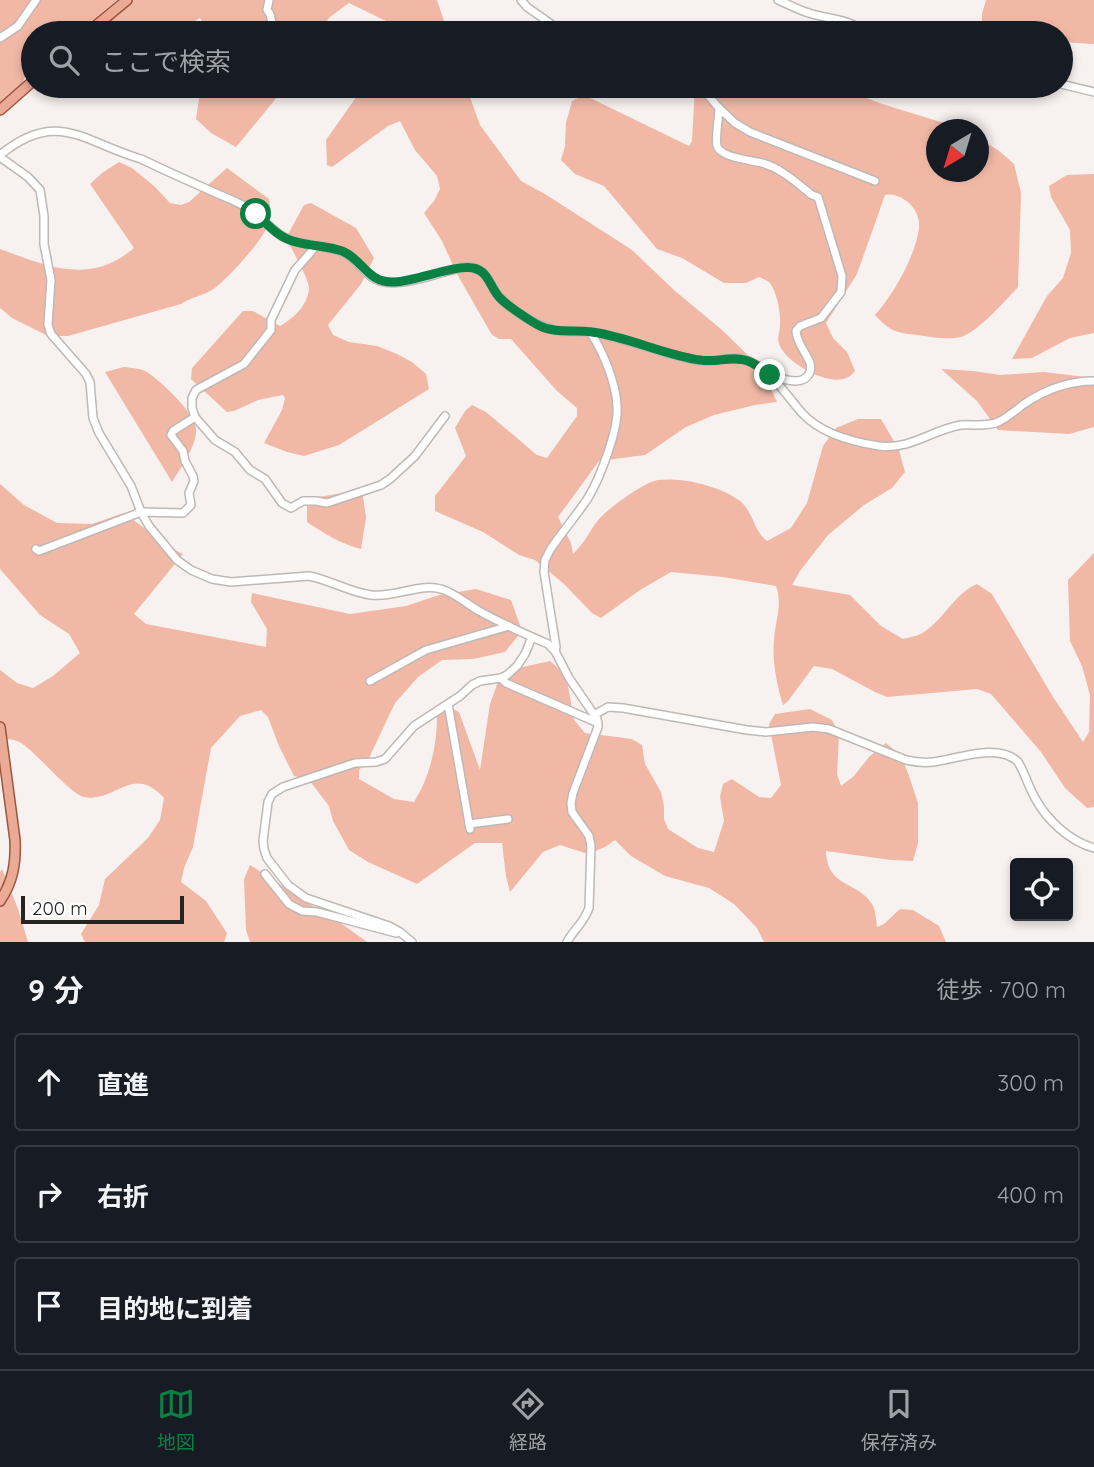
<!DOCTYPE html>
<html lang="ja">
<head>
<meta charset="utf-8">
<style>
	body { margin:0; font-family:Quicksand,"Noto Sans JP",sans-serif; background:#20242c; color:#f1f3f6 }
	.controls { position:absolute; right:21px; bottom:21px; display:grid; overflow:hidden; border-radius:7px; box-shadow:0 4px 10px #0003 }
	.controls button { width:63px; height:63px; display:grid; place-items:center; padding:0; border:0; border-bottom:2px solid #363941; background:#171b24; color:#f1f3f6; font:35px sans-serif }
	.compass { position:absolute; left:926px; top:119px; width:63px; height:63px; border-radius:50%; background:#171b24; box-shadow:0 4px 10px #0003; rotate:218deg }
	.scale { position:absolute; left:21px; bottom:18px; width:163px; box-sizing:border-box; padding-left:7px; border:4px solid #262423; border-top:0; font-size:19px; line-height:24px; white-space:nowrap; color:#262423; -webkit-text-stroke:5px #fff; paint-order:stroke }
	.stop { position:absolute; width:21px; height:21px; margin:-16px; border:5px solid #0b8043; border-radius:50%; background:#fff }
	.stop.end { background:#0b8043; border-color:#fff; box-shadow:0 2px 7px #0008 }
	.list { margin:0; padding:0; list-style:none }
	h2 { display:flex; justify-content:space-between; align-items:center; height:91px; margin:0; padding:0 28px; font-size:30px }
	h2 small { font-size:23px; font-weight:400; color:#9ea1a6 }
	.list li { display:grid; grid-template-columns:46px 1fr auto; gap:21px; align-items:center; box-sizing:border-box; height:98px; margin:0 14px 14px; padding:0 14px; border:2px solid #363941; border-radius:7px }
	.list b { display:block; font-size:26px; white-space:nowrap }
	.list em { font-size:23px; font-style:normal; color:#9ea1a6 }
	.icon { flex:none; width:38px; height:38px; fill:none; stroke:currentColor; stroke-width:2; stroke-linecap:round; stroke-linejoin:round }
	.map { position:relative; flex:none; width:1094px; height:942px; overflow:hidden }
	.search { position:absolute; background:#171b24; box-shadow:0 4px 10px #0003; left:21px; right:21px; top:21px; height:77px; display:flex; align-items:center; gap:18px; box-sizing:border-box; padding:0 24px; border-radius:38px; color:#9ea1a6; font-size:26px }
	.sheet { height:427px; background:#171b24 }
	nav { display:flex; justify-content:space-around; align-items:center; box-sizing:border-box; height:98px; border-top:2px solid #363941; background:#171b24; font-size:19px; color:#9ea1a6 }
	nav a { display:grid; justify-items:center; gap:4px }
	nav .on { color:#0b8043 }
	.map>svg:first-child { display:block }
</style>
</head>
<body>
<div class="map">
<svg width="1094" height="942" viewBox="0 0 1094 942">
	<rect width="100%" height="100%" fill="#f7f1ef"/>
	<!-- green -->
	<g fill="#f1b8a6">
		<polygon points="0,0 117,0 77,33 33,33 33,61 31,63 22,84 0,102"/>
		<polygon points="126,0 437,0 448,33 394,33 395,31 386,21 349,3 330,17 316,33 210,33 200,18 176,33 110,33 98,18"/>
		<polygon points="986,0 1094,0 1094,44 1061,42 1061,33 982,33 982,14"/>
		<polygon points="201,86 283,86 274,101 236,147 211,133 196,119"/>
		<path d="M364,86h102l14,39 41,56 24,13 87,56 43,41 47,39 39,38 16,34 -22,3 -41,10 -28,12 -41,28 -46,6 -41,56 13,26 2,11c11,-10 17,-24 26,-35 10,-11 45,-37 59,-39 24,-3 63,6 82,21 13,10 14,31 27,40l24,-13 16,-25 16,-57 13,-18 22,-9h23l18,31 6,22 -13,16 -28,17 -36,30 -28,36 -8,14 58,10 31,31 22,13c7,-2 16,-3 21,-7 21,-14 30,-38 53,-48l15,10 61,103 30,45 6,-10 1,-37 -8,-29 -12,-25 -2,-61 26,-27v254l-7,1 -22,-20 -24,-36 -50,-58 -14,-5 -90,8 -12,-5 -43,-23 -18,-3 -26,35 -5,4c-6,-20 -11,-43 -9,-65 1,-19 9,-35 2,-54l-53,-9 -52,-5 -31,18 -39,28 -9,-5 -28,-29 -29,-24 -16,-5 -36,-23 -48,-21v-15l31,-40 -11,-28 10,-17 7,-6 14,7 51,43 10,3 30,-42v-8l-20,-17 -46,-52h-12l-7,-4 -35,-61 -15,-33 -18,-28 10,-12 6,-12 -3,-13 -22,-26 -15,-29 -12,5 -56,41 -5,-2 -1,-25z"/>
		<path d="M695,86h141l46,18 75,23 4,2 -25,1v42h42l1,-33 19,11 16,14 7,29 -3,94c-12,13 -40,45 -57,50 -13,3 -30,0 -44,-2 -20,-2 -28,-4 -42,-20 18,-20 41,-60 44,-87 1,-9 -3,-18 -9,-24 -7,-6 -15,-11 -25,-9l-28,79 -31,49 7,15 14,14 8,19c-3,3 -5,6 -9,7 -18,8 -58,-14 -66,-32 -4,-7 0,-14 0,-21 1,-12 -3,-34 -11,-43 0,0 -9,-5 -10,-5l-13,6h-22l-42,-25 -25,-9 -53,-63 -29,-12 -14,-14 4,-14 1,-23 6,-22 12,-6 105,51 3,-5z"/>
		<path d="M119,162l13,6 22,18 16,17 11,2 8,-3 38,-34 42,31c2,10 2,19 -2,28 -5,14 -42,55 -55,63 -10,6 -21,7 -31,14l-113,32h-20l-36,-18 -12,-10v-59c47,17 90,37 134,-1l-44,-64 12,-11z"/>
		<polygon points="1094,174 1094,333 1070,338 1032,358 1012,359 1047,296 1063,278 1071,253 1070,230 1051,197 1049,186 1067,175"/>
		<path d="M311,203l45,25 18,30 -13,26 -33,41 5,10 16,7 28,4 20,8 15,8 14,12 3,15 -90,56 -35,11 -17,-4 -23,-9 18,-33 3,-12 -2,-3 -25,5 -24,11 -7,1 -36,-33 1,-11 51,-57h10l27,15c14,-8 28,-21 29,-38 0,-9 -18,-40 -23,-50l18,-33z"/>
		<path d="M124,367c7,1 15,1 21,4 14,8 49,41 51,57 2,16 -16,41 -24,54l-67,-110z"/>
		<polygon points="941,369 973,371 1000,375 1044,372 1094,378 1094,427 1069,434 998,430 977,401"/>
		<path d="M0,484l24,21 33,18 35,1 32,-11 47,35 12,6 -49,60 12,10 120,23 1,-18 -16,-27 1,-9 98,21 56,-8 33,-11 37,-6 35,11 11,31 -17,21 -32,7 -31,1 -24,17 -23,26 -27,57 -9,10v9l35,20 20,3c16,-25 23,-56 23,-86l14,-8 8,4 21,58 10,-66 9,-25 19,-11 32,-7 16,14 8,45 11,13 47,6 10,6 3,19 16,28 3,14v13l4,10 30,19 16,4 10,-31 -4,-24 3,-13 9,-5 27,18 12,1 10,-13 -12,-61 6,-10 35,-5 22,11 7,14 -2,40 4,12 13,-10 15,-19 17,-14 14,12 8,18 10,30v40l-5,18 -22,-1 -65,-9c1,37 32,30 46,53 4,6 4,16 5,23l7,-3 16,-15 13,1 26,16 7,16h-182l-7,-14 -23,-24 -25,-16 -44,-12 -34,-20 -16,-16 -10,7 -17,7 -28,-9 -17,7 -33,40 -4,-16 -4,-33h-27l-58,41 -49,-22 -19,-12 -16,-29 -4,-15 -20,-26 -15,-4 -15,-30 -11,-29 -7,-7 -21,6 -29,32 -18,99 -9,21 -3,14 25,19 21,32 -3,9h-139l-4,-8 18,-29 6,-26 43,-41 12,-18 4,-22c-31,-35 -49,5 -80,-1 -14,-3 -48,-45 -63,-54 -5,-4 -14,-4 -21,-5v-68l17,13 16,5 20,-12 27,-23 -11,-19 -29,-19 -40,-46z"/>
		<path d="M362,490l4,28 -5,31c-20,-5 -36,-15 -54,-27v-16l5,-8z"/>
		<polygon points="250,865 274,880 299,898 338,921 367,942 250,942 246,930 244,879"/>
		<polygon points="2,869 18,909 28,942 0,942 0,872"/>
	</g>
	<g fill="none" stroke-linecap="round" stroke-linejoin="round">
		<!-- minor casing -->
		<g stroke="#beb8b6" stroke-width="10">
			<g id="minor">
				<polyline points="269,0 267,10 270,14 274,33"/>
				<polyline points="521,0 527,7 564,33"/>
				<path d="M778,0c10,4 20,10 31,13 21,7 40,5 57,20"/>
				<polyline points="0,38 18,26 36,0"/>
				<polyline points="1061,84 1094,92"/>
				<path d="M700,86l19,22c0,8 -4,31 -2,38 4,12 34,14 45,17 19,5 35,20 50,32l6,2 24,79 -1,16 -20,26 -21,8 -4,5c1,13 10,21 14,32 1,4 1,8 -1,11 -7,13 -27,4 -38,2"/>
				<polyline points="719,108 735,123 750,132 875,181"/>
				<path d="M0,155c57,-47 83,-13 141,4 23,11 45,21 68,31 13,6 27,11 39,18 15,9 25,26 42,32 17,6 36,5 52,12 15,5 22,24 38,29 19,6 49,-5 68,-10 9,-2 17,-6 26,-3 16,4 16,21 27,31 10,10 36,27 50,30 14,5 32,1 47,4 34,7 69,23 103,28 17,2 31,-7 48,0 24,11 36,33 53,52 18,20 51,29 77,33 32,4 52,-16 82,-21 11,-1 26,2 37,-3 9,-4 18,-12 26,-18 22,-15 44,-23 70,-23"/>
				<path d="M0,157l28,20 12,13 4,26v28l7,36 -3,45 3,9 35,40 4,8 3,36 6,15 32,53 10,26 8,14 28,34 14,10 21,9 19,3 78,-6c21,4 40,16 62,19 24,3 47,-12 70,-6 14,4 26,15 38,22 22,12 46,23 69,33l7,7 14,27 28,41 1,8 -25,66 -2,10 1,9 17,24 2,10 -2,62c-5,15 -15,21 -22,34"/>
				<polyline points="315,246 311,252 295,270 271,320 271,330 244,364 196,390 192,398 192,408 195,417 215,440 235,452 250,470 265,479 282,503 291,508 303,501 316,501 327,503 381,485 390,479 415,456 445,416"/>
				<polyline points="36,549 39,551 141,512 183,513 191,505 189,493 194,481 193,476 185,461 183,451 171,435 173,431 195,417"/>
				<path d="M555,651l1,-4 -12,-75 1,-12 5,-10c12,-18 26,-34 38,-52 12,-20 31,-69 29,-92 -1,-23 -14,-55 -27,-74"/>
				<polyline points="501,678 506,683 598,723"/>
				<polyline points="370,681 426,650 509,626"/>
				<polyline points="448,704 470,829"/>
				<path d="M594,715l14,-8 15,1 124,22 19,2 47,-5 16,2 77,31c9,2 18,3 27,2 24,-3 66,-20 85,0 7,11 10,24 17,36 12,22 34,43 59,50"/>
				<polyline points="469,824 508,819"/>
				<polyline points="265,874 289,904 302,911 317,912 396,933"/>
				<polyline points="412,942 400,932 389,926 306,898 288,885 267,858 264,849 263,841 268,802 272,794 283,787 355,763 376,762 385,759 414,726 460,696 472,685 480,681 501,678 507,675 517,666 525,654 532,637"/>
			</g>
		</g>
		<!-- major casing -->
		<g stroke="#9d563f" stroke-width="12">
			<g id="major">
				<polyline points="87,33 127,0"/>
				<polyline points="0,110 33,81"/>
				<path d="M0,727l15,113c1,23 -2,42 -15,61"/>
			</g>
		</g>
		<!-- minor -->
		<use href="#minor" stroke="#fff" stroke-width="7"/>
		<!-- major -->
		<use href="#major" stroke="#ebaa95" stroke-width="9"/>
	</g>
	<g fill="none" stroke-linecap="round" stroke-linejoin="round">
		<!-- route -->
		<path stroke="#0b8043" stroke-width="9" d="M256,214c8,7 15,15 24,21 18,12 42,9 62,16 21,8 25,33 53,31 21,-1 62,-18 78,-14 16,3 17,20 27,30 8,8 30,23 40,28 16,8 35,3 52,6 37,5 72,23 108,28 17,3 32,-5 48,1 8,3 15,9 22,14"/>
	</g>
</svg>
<div class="controls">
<button><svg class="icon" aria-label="locate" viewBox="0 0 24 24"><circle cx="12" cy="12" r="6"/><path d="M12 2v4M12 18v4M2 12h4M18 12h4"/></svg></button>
</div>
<svg class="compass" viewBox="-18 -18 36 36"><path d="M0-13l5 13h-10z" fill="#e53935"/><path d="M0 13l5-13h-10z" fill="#9ea1a6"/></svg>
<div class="scale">200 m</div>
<div class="stop" style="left:256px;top:214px"></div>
<div class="stop end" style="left:770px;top:375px"></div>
<div class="search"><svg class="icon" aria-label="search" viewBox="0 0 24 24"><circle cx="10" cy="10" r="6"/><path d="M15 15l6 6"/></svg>ここで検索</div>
</div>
<section class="sheet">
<h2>9 分<small>徒歩 · 700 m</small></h2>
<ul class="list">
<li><svg class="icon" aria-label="ahead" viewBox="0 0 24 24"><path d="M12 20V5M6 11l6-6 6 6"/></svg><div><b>直進</b></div><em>300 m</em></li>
<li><svg class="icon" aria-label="right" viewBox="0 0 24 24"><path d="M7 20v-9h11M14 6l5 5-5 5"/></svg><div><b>右折</b></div><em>400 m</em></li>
<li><svg class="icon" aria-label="arrive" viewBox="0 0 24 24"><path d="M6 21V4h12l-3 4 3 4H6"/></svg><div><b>目的地に到着</b></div></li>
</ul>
</section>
<nav>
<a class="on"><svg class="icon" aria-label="map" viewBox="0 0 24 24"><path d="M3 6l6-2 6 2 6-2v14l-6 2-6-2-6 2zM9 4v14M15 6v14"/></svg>地図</a>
<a><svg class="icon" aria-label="directions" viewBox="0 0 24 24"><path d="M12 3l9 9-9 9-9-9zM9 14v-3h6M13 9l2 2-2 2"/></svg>経路</a>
<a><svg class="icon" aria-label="saved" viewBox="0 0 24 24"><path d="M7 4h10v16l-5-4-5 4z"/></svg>保存済み</a>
</nav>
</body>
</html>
